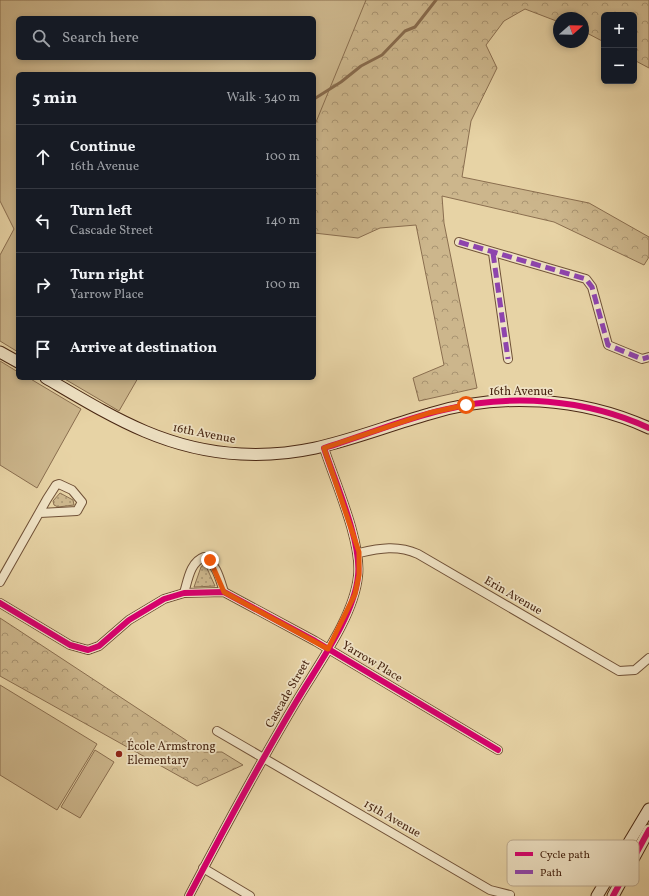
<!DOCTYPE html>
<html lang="en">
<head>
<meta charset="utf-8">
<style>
	body { margin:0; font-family:Vollkorn,serif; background:#20242c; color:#f1f3f6 }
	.controls { position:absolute; right:12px; top:12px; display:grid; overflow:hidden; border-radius:6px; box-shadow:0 2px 6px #0003 }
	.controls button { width:36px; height:36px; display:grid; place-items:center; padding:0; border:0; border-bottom:1px solid #363941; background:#171b24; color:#f1f3f6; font:20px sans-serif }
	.compass { position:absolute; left:553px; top:12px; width:36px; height:36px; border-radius:50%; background:#171b24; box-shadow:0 2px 6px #0003; rotate:70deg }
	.stop { position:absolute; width:12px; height:12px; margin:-9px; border:3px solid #ea580c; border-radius:50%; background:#fff }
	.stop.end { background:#ea580c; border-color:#fff; box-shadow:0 1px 4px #0008 }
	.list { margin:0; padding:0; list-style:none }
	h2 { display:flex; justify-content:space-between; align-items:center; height:52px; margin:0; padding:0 16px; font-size:17px }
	h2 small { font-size:13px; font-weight:400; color:#9ea1a6 }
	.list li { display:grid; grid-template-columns:26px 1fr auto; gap:12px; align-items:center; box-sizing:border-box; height:64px; padding:0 16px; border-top:1px solid #363941 }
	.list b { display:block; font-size:15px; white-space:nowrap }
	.list p { margin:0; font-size:13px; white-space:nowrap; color:#9ea1a6 }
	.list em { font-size:13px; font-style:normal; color:#9ea1a6 }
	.icon { flex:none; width:22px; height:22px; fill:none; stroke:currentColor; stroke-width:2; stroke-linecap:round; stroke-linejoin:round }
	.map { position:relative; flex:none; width:649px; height:896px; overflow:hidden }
	.search { position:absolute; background:#171b24; box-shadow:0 2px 6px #0003; left:16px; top:16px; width:300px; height:44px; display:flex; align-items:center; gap:10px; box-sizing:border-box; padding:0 14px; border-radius:6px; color:#9ea1a6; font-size:15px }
	.panel { position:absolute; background:#171b24; box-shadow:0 2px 6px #0003; left:16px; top:72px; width:300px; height:308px; border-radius:6px }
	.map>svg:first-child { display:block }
</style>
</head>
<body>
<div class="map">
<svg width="649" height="896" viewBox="0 0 649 896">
	<defs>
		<pattern id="grass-dots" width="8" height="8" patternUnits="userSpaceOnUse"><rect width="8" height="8" fill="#ccb68c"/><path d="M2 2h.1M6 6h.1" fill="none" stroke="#a89471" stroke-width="1.8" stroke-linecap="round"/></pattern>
		<pattern id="forest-crowns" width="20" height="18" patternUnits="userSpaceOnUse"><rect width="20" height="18" fill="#ccb68c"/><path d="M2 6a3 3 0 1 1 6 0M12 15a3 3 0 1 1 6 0" fill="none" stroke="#a89471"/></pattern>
	</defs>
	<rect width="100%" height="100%" fill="#e7d3a5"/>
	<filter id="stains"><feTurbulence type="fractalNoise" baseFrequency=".005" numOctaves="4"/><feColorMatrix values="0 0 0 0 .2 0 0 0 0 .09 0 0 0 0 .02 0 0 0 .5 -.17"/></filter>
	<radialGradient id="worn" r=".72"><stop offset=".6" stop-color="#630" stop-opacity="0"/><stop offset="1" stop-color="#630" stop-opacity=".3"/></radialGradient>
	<!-- grass -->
	<g fill="url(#grass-dots)" stroke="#8a6e4f">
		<polygon points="60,493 73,500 74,505 58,507 54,505 53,501"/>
		<polygon points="205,564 215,586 194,587 201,567"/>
	</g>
	<!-- forest -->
	<g fill="url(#forest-crowns)" stroke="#8a6e4f" fill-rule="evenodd">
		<path d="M0,0h649v68l-15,-8v-45h-30v27l-21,-11v-13h-24v4l-34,-13 -21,12 -18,24 11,23 -26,53 -9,56 127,26 60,34v20l-5,8 -90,-43 -112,-26 2,27 33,165 -58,13 -6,-23 31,-13 -28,-140 -36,3 -22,10 -44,-5v-159h-296zM18,18h296v40h-296z"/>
		<polygon points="0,618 204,752 222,752 243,765 197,786 0,676"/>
	</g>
	<!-- park -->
	<g fill="#ccb68c" stroke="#8a6e4f" fill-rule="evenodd">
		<path d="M0,0h366l-52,127v-53h-296v278l-18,-11v-86l14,-26 -14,-28zM18,18h296v40h-296z"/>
		<polygon points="0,361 18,372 18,378 29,378 81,409 37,488 0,465"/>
		<polygon points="63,378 138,378 119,411"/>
		<polygon points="0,685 97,744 57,810 0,775"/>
		<polygon points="95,750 114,762 80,818 61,807"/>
	</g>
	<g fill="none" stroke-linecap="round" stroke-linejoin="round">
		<!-- stream -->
		<polyline stroke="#876a4c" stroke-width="3" points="314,99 341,82 361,66 382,55 405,31 415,27 436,0"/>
		<!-- street casing -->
		<g stroke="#705137" stroke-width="10">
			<g id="street">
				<polyline points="459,242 586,279 592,287 608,345 642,359 649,357"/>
				<polyline points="493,253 508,359"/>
				<path d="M359,553c21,-5 39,-8 59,1l201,117 16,-1 14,-12"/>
				<polyline points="0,582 47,499 56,485 59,484 72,490 82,502 77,511 40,513"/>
				<path d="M184,593c4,-13 6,-31 20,-36 13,7 16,23 20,35"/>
				<polyline points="0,603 70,645 88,650 99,646 129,620 164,599 184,593 224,592 315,641 498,750"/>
				<polyline points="217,731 490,890 510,895"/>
				<polyline points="203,868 250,896"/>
				<path d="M189,896c34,-65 69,-130 107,-194 21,-36 58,-85 62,-126 4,-34 -23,-94 -34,-128"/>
			</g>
		</g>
		<!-- secondary casing -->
		<g stroke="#482612" stroke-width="13">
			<g id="secondary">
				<polyline points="0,352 18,362"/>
				<path d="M46,378c65,38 118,72 195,76 72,4 121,-21 188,-40 71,-22 152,-17 220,14"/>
				<polyline points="597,896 649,809"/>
				<polyline points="613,896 649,830"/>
			</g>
		</g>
		<!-- street -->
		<use href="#street" stroke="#efe2c4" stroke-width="8"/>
		<!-- secondary -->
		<use href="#secondary" stroke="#efe2c4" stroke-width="11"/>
		<!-- quiet -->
		<g stroke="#8e44ad" stroke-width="5" stroke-dasharray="10 5" stroke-linecap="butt">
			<polyline points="459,242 586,279 592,287 608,345 642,359 649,357"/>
			<polyline points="493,253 508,359"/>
		</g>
		<!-- cycleway casing -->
		<g stroke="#efe2c4" stroke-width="8">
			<g id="cycleway">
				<polyline points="0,603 70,645 88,650 99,646 129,620 164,599 184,593 224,592 315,641 498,750"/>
				<path d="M189,896c34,-65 69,-130 107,-194 21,-36 58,-85 62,-126 4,-34 -23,-94 -34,-128 40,-12 79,-29 119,-38 68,-17 143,-11 206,18"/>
				<polyline points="613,896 649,830"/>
			</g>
		</g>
		<!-- cycleway -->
		<use href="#cycleway" stroke="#d6006c" stroke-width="6"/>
	</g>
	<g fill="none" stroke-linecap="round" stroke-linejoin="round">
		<!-- route -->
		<polyline stroke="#ea580c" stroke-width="5" points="210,560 224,592 328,649 355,594 359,575 359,552 324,448 429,413 466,405"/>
	</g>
	<!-- markers -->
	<circle fill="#8f2418" stroke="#efe2c4" stroke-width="1.5" cx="119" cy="754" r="4"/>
	<g text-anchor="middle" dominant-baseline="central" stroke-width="3.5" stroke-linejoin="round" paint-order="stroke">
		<!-- street labels -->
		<g font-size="12" fill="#482612" stroke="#efe2c4">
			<text x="521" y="392">16th Avenue</text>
			<text transform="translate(204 434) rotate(11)">16th Avenue</text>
			<text transform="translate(513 596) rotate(30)">Erin Avenue</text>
			<text transform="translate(372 662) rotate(31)">Yarrow Place</text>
			<text transform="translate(288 694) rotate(-60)">Cascade Street</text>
			<text transform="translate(392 819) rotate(30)">15th Avenue</text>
		</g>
		<!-- poi labels -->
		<g font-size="12" fill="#482612" stroke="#efe2c4" text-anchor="start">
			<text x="127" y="747">École Armstrong<tspan x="127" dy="14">Elementary</tspan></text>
		</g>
	</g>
	<!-- legend -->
	<rect x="507" y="840" width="132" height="46" rx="6" fill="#efe2c4" stroke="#bdaa8f" stroke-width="1"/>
	<rect x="515" y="852" width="18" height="4" fill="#d6006c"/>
	<rect x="515" y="870" width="18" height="4" fill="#8e44ad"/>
	<g font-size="11" fill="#482612">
		<text x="540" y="858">Cycle path</text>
		<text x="540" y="876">Path</text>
	</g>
	<rect width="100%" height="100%" filter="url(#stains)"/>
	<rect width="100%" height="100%" fill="url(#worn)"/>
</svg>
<div class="controls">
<button>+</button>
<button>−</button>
</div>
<svg class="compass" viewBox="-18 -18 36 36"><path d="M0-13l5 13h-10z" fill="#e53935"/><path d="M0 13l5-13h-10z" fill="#9ea1a6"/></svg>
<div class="stop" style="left:466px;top:405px"></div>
<div class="stop end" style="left:210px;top:560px"></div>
<div class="search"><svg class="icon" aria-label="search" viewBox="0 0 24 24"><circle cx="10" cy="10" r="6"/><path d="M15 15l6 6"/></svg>Search here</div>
<section class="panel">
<h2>5 min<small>Walk · 340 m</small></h2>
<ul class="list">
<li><svg class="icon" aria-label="ahead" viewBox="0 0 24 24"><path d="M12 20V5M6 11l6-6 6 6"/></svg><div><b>Continue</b><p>16th Avenue</p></div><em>100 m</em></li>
<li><svg class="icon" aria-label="left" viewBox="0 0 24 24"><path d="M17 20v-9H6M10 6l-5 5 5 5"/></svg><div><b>Turn left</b><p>Cascade Street</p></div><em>140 m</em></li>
<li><svg class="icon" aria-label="right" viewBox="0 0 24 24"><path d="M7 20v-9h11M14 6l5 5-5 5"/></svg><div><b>Turn right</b><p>Yarrow Place</p></div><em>100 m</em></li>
<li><svg class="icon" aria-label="arrive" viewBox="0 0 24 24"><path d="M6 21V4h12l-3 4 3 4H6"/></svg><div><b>Arrive at destination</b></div></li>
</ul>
</section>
</div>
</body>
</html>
